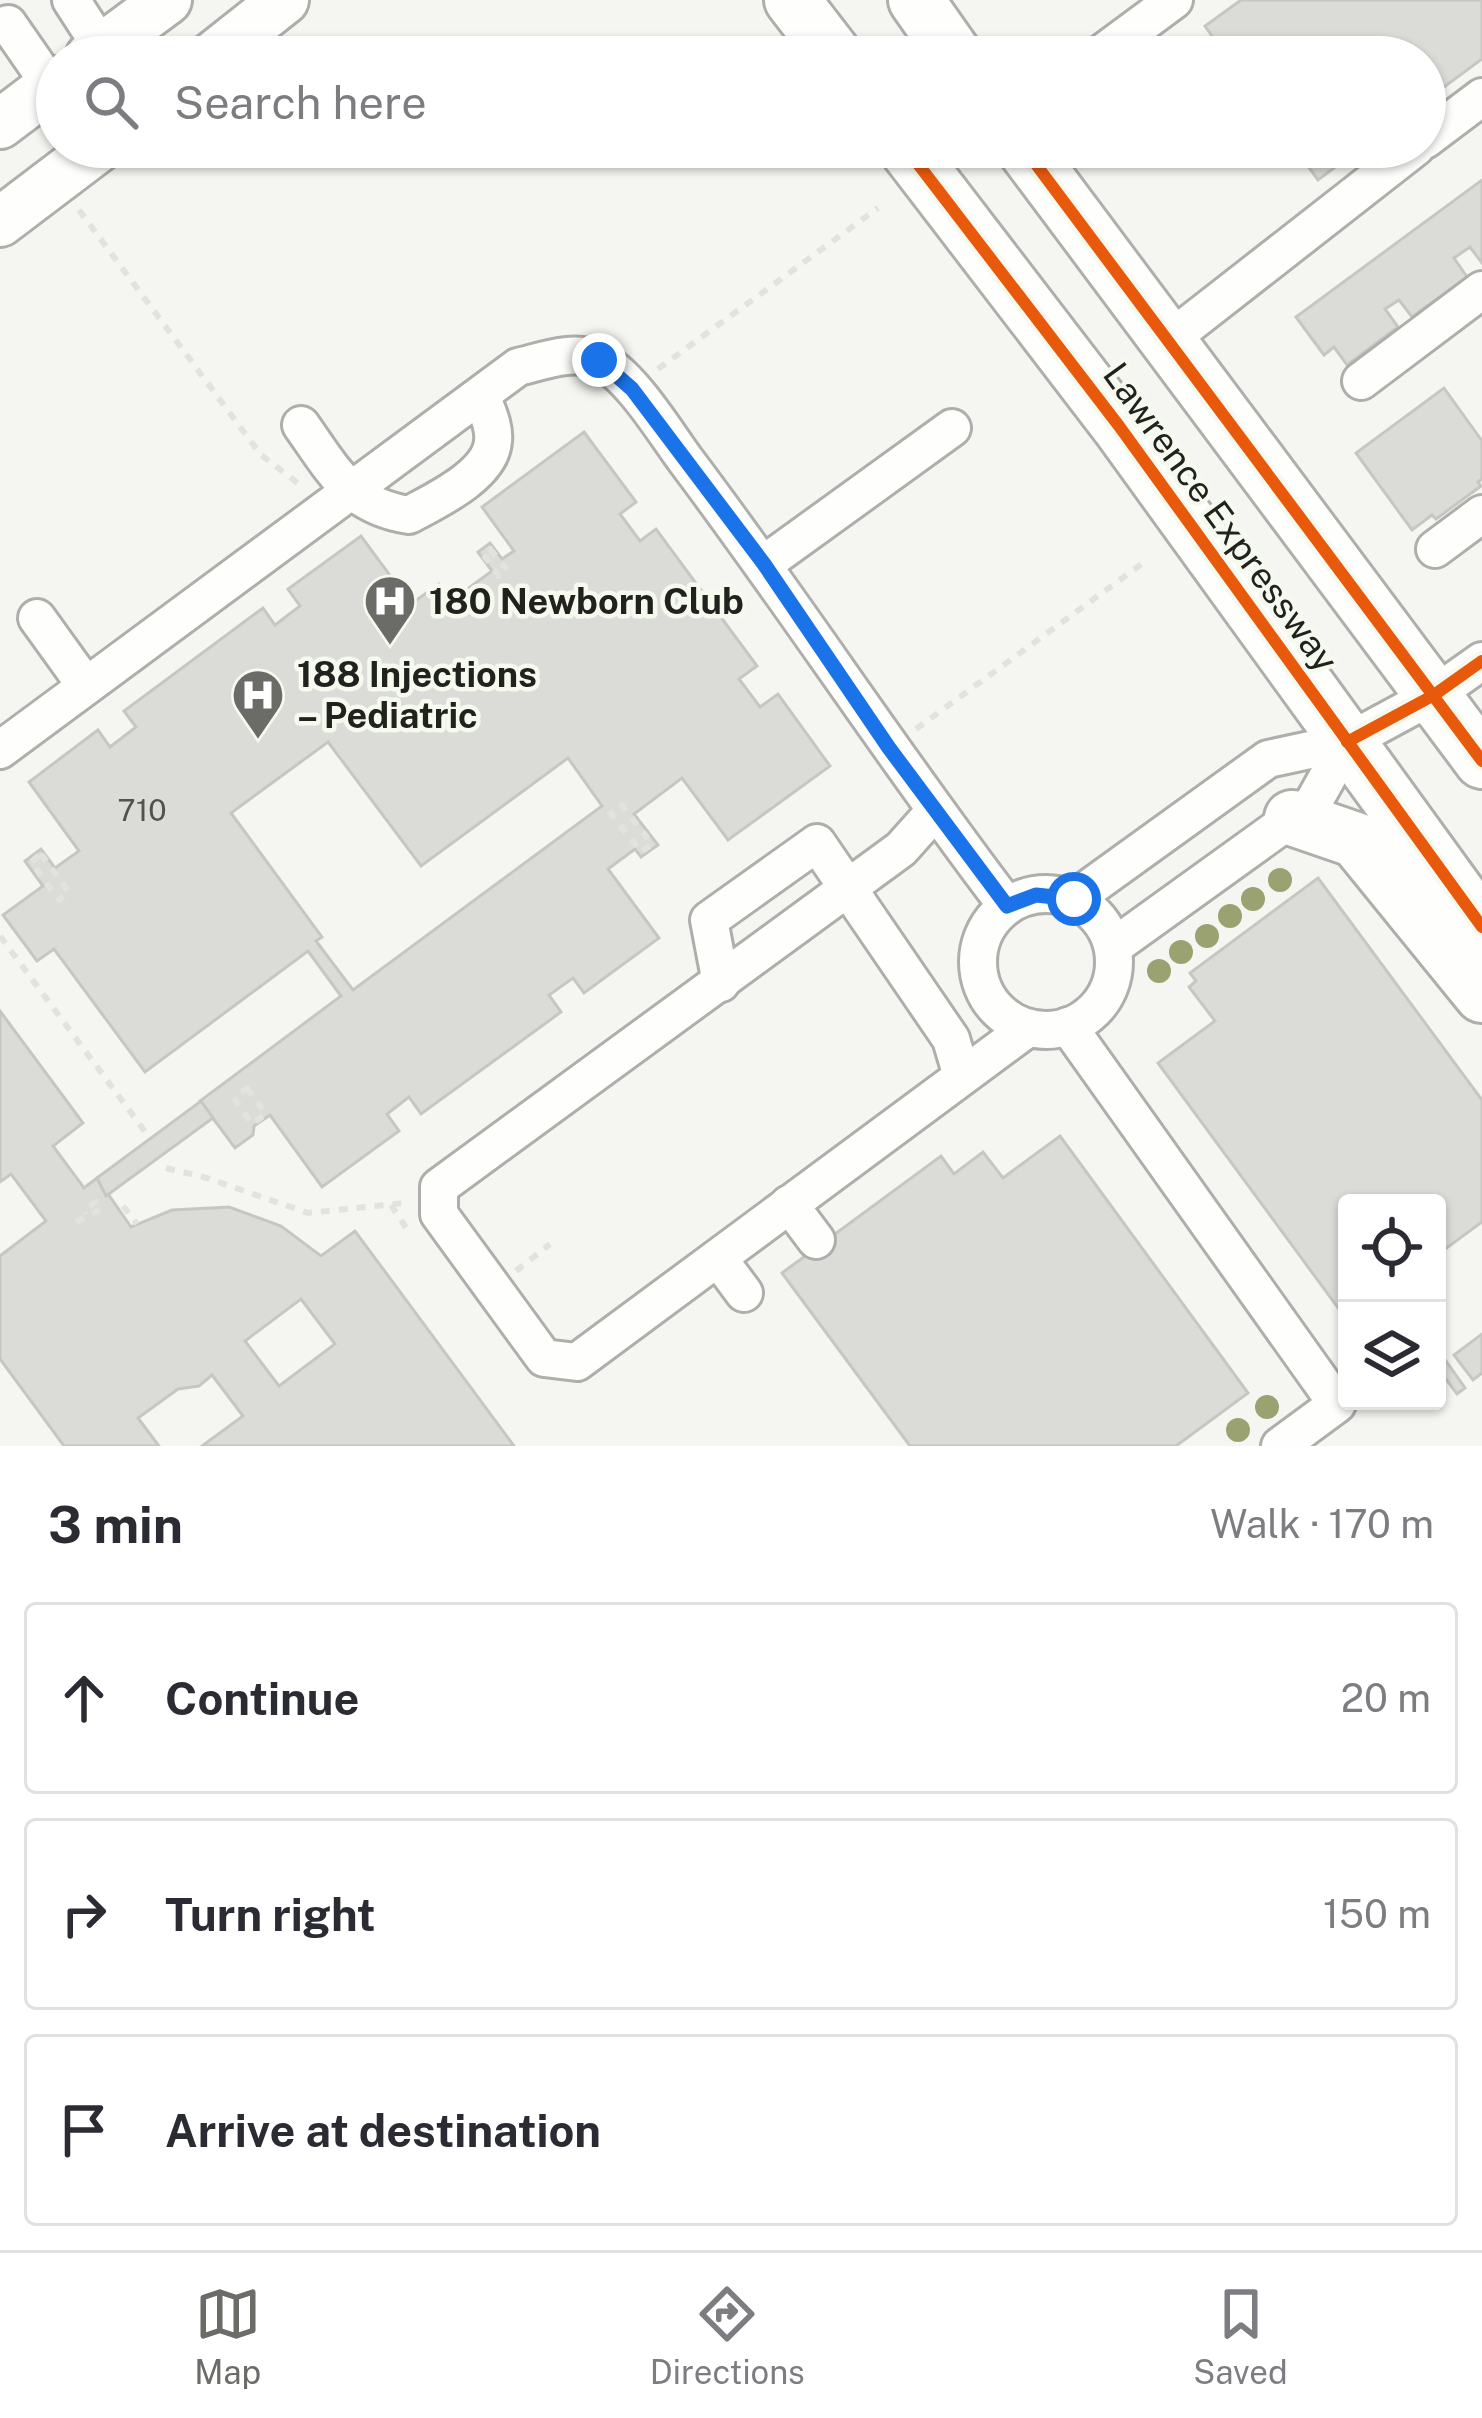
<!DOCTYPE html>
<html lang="en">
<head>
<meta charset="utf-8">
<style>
	body { margin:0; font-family:"Public Sans",sans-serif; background:#f2f2f3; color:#2b2b33 }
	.controls { position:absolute; right:36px; bottom:36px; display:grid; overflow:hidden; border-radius:12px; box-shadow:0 3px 9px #0004 }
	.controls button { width:108px; height:108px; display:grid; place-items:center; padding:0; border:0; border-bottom:3px solid #e1e1e2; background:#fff; color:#2b2b33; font:60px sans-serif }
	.stop { position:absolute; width:36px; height:36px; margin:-27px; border:9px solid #1a73e8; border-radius:50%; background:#fff }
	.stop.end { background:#1a73e8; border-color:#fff; box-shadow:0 3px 12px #0008 }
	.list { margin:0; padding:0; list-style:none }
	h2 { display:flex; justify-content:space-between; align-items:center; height:156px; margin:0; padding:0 48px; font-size:51px }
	h2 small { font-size:39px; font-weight:400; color:#7c7c81 }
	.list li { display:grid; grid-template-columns:78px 1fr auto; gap:36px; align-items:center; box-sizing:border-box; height:192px; margin:0 24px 24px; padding:0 24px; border:3px solid #e1e1e2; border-radius:12px }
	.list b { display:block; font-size:45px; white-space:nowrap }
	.list em { font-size:39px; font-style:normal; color:#7c7c81 }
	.icon { flex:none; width:66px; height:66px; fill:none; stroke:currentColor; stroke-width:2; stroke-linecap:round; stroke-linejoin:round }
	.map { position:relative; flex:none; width:1482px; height:1446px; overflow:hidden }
	.search { position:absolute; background:#fff; box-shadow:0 3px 9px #0004; left:36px; right:36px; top:36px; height:132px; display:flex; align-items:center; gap:30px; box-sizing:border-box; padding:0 42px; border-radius:66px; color:#7c7c81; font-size:45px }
	.sheet { height:804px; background:#fff }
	nav { display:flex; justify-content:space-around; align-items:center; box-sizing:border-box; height:168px; border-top:3px solid #e1e1e2; background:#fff; font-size:33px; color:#7c7c81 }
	nav a { display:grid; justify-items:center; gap:6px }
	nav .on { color:#6b6c68 }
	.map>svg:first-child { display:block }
</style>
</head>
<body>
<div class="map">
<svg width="1482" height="1446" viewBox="0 0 1482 1446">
	<rect width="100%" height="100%" fill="#f5f6f1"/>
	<!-- building -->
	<g fill="#dbdcd8" stroke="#c6c7c3" stroke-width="3" fill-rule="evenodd">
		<polygon points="1241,0 1482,0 1482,59 1425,101 1425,57 1227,57 1205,26"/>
		<polygon points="1294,147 1362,147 1318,180"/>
		<polygon points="1482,180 1482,263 1470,247 1454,258 1467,277 1412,317 1399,300 1385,309 1398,327 1347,365 1334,347 1324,355 1296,317"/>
		<polygon points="1444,388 1482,441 1482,479 1478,482 1481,486 1436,519 1432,515 1412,530 1356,453"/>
		<path d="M584,432l52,70 -16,12 20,27 16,-12 101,137 -18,13 21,28 18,-13 52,72 -102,74 -46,-62 -48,36 24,31 -17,12 -6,-8 -27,20 51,69 -75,55 -11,-15 -24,17 12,17 -140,102 -12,-17 -22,17 12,17 -77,56 -52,-72 -16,11 -1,9 -18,13 -35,-47 141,-105 -33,-45 -163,121 -91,-123 -17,12 -34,-46 40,-29 -18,-25 16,-12 14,19 24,-17 -50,-69 69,-52 12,17 26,-20 -12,-16 139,-103 12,17 25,-19 -12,-17 73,-53 50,68 28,-20 12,17 41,-30 -14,-19 12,-9 12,16 12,-8 -32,-44zM328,742l93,124 147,-108 34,48 -249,184 -37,-49 6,-4 -91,-124z"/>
		<polygon points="1318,878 1482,1100 1482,1222 1437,1255 1437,1203 1347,1203 1347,1320 1158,1063 1215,1021 1189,987 1196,981 1190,973"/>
		<path d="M0,1011l83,112 -30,23 31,42 13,-10 34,49 41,-17 57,-3 52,19 40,30 34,-25 159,215h-312l41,-30 -31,-41 -13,11 -21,3 -40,29 21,28h-95l-64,-87v-103l46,-35 -35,-47 -11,8zM301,1299l34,45 -56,42 -34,-45z"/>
		<polygon points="201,1101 213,1118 106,1196 97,1178"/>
		<polygon points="1060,1136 1248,1393 1176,1446 910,1446 782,1273 941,1156 954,1174 983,1152 1003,1178"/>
		<polygon points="1482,1334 1482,1373 1473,1380 1454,1355"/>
		<polygon points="1446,1361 1465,1388 1457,1394 1437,1367"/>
	</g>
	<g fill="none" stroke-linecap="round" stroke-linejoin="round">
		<!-- minor casing -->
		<g stroke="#aeafab" stroke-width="42">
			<g id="minor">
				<polyline points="71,0 102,48"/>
				<polyline points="8,24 51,86"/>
				<polyline points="1097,57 1174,0"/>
				<polyline points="1425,140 1482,97"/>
				<polyline points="1169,340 1416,147"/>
				<polyline points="1361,381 1482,290"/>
				<path d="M301,425c32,45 49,81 108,90 26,-14 82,-40 84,-74 2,-15 -7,-32 -12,-46"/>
				<polyline points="1435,549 1482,514"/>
				<polyline points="764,564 952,428"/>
				<polyline points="37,618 86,686"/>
				<path d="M0,750l518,-383c25,-6 55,-18 80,-7 32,13 68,74 89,102 110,146 209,299 320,444"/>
				<polyline points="935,811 901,849 439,1187 439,1214 544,1358 577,1362 1028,1028"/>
				<circle cx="1046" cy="962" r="68"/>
				<polyline points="1074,899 1268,759 1347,742 1434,695 1482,661"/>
				<polyline points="1113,947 1313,803 1347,742"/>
				<polyline points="721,983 709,920 817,843 951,1039 962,1076"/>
				<polyline points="1068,1026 1337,1404 1280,1446"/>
				<polyline points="789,1204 816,1240"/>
				<polyline points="718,1258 744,1293"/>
			</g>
		</g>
		<!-- major casing -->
		<g stroke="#aeafab" stroke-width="54">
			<g id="major">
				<polyline points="90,57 167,0"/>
				<polyline points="212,57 284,0"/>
				<polyline points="0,124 57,81"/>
				<polyline points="0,222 99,147"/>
			</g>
		</g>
		<!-- highway casing -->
		<g stroke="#aeafab" stroke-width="60">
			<g id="highway">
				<polyline points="792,0 836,57"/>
				<polyline points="916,0 956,57"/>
				<polyline points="905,147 1119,426 1482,927"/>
				<polyline points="1023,147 1482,761"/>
				<polyline points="1292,818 1356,840 1482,995"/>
			</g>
		</g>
		<!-- path -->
		<g stroke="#e2e2e1" stroke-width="6" stroke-dasharray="9 9" stroke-linecap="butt">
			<polyline points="79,210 261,455 299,484"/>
			<polyline points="658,369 878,208"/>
			<polygon points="490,549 507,570 499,576 483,554"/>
			<polyline points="916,729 1143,563"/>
			<polyline points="609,811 641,852 652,844 620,803"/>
			<polygon points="41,854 69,892 59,900 31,862"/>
			<polyline points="0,936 146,1133"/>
			<polygon points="247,1088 266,1114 252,1124 234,1098"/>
			<polyline points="166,1168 207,1178 308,1213 405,1203"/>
			<polyline points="391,1205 407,1229"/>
			<polyline points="123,1206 137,1224"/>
			<polyline points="76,1222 101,1209 96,1202 84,1210 86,1214"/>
			<polyline points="516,1271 550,1244"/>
		</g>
		<!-- minor -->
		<use href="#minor" stroke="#fefefd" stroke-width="36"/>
		<!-- major -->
		<use href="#major" stroke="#fefefd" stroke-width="48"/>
		<!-- highway -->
		<use href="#highway" stroke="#fefefd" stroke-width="54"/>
		<!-- cycleway casing -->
		<g stroke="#f6f9ee" stroke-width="20">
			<g id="cycleway">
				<polyline points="905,147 1119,426 1482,927"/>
				<polyline points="1023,147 1482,761"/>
				<polyline points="1347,742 1434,695 1482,661"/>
			</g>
		</g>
		<!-- cycleway -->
		<use href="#cycleway" stroke="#e8590c" stroke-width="12"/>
	</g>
	<!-- trees -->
	<g fill="#9ba271">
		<circle cx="1280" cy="880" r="12"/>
		<circle cx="1253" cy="899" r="12"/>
		<circle cx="1230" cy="916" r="12"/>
		<circle cx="1207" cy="936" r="12"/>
		<circle cx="1181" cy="952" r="12"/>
		<circle cx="1159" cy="971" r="12"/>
		<circle cx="1267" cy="1407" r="12"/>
		<circle cx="1238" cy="1430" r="12"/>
	</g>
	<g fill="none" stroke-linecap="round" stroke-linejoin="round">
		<!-- route -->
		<polyline stroke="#1a73e8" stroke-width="15" points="599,360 632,389 764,564 889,748 1007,906 1036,895 1074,899"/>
	</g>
	<!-- icons -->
	<defs>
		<g id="hospital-pin" transform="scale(2.7)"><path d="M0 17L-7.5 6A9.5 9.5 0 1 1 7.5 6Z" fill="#6b6c68" stroke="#f6f9ee"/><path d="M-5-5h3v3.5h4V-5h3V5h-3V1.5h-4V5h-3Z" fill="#fff"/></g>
	</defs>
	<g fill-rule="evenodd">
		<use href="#hospital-pin" x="390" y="601"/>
		<use href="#hospital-pin" x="258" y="695"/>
	</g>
	<g text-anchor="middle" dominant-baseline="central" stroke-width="9" stroke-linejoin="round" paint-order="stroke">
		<!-- number labels -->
		<g font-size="30" fill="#52524e">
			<text x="142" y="810">710</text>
		</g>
		<!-- street labels -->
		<g font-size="36" fill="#21221e" stroke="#f6f9ee">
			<text transform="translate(1221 517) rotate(54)">Lawrence Expressway</text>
		</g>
		<!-- poi labels -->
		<g font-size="36" font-weight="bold" fill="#21221e" stroke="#f6f9ee" text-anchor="start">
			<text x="429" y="601">180 Newborn Club</text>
			<text x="297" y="674">188 Injections<tspan x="297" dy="41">– Pediatric</tspan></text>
		</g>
	</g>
</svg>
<div class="controls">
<button><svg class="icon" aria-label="locate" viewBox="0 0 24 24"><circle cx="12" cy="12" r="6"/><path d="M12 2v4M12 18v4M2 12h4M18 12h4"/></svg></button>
<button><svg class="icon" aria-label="layers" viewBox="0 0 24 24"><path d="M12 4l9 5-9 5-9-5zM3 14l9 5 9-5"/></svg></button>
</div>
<div class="stop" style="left:1074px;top:899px"></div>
<div class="stop end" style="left:599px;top:360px"></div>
<div class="search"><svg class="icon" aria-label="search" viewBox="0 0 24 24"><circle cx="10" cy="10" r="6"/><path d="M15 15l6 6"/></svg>Search here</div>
</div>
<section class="sheet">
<h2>3 min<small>Walk · 170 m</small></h2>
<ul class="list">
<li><svg class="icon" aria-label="ahead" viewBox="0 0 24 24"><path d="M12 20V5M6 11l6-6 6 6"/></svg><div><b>Continue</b></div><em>20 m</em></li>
<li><svg class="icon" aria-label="right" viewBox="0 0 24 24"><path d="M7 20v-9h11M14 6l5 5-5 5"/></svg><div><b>Turn right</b></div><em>150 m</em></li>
<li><svg class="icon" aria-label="arrive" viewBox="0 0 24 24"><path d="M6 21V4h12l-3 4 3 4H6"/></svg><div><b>Arrive at destination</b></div></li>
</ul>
</section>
<nav>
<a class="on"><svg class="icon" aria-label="map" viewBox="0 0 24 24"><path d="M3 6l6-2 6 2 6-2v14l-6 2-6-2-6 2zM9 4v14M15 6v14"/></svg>Map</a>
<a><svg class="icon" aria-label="directions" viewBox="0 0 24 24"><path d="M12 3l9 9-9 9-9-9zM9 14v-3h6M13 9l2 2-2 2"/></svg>Directions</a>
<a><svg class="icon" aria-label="saved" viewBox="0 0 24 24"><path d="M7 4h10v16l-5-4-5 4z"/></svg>Saved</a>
</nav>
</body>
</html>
